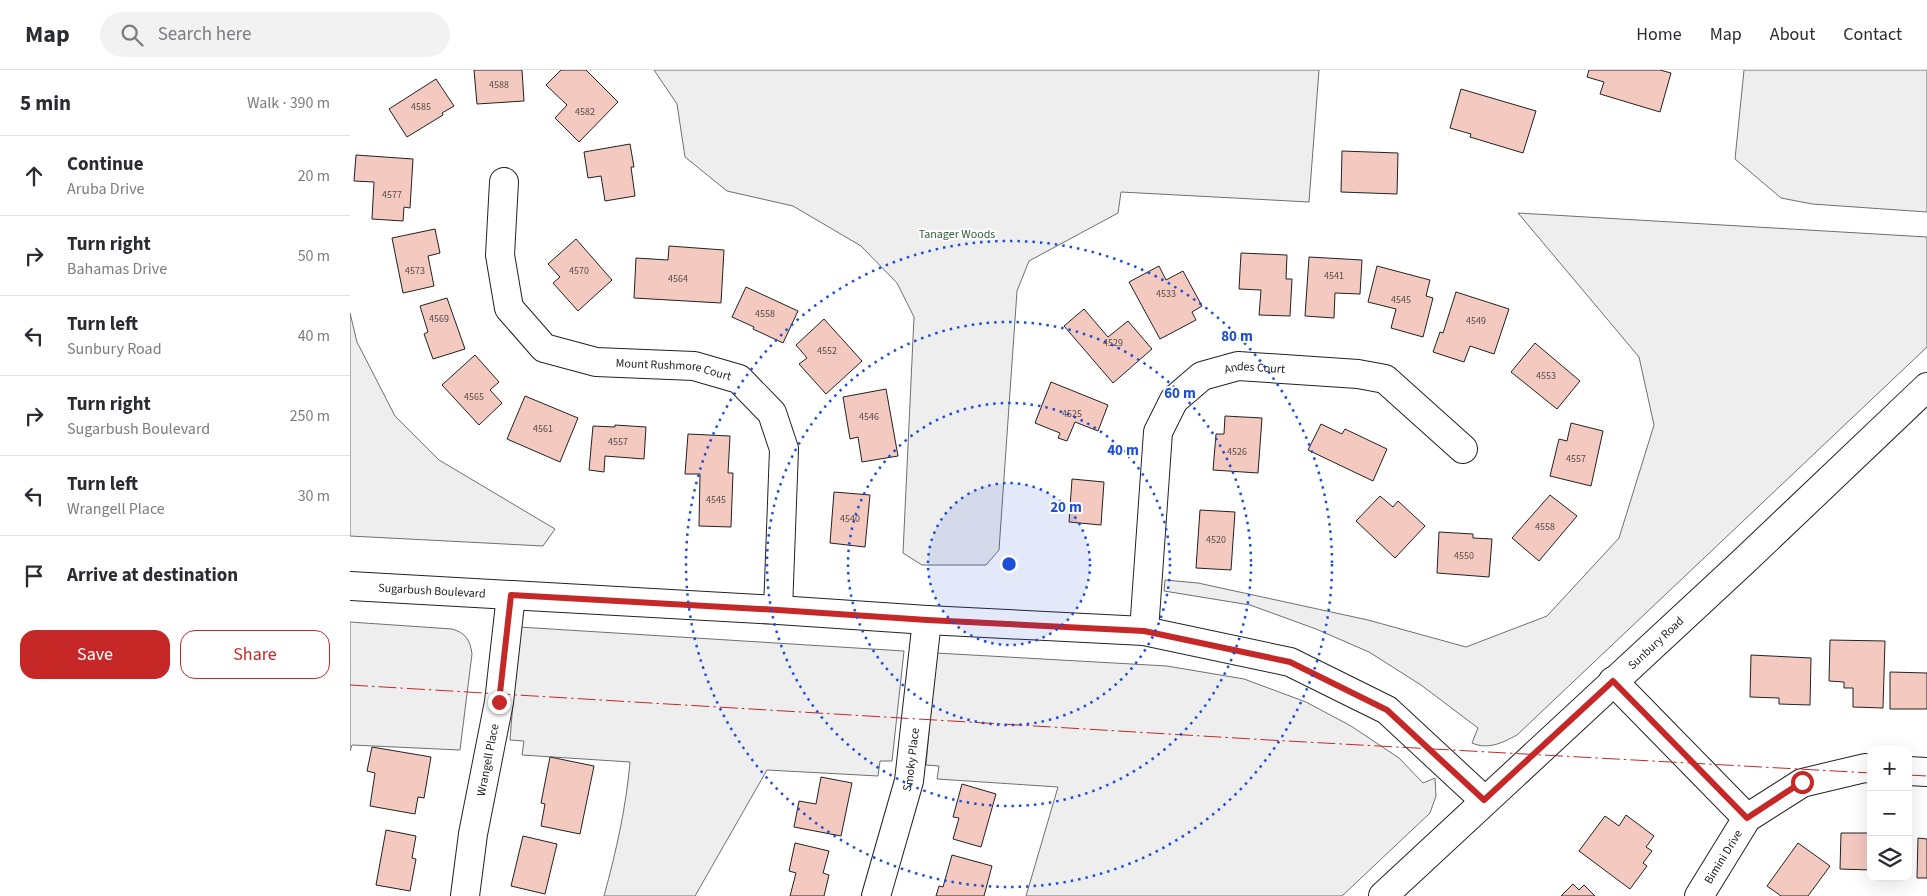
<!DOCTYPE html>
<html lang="en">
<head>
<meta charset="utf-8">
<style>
	body { margin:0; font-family:"Source Sans 3",sans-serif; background:#f2f2f3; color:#2b2b33 }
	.controls { position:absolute; right:15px; bottom:15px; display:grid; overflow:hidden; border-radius:10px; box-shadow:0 5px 20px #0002 }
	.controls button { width:45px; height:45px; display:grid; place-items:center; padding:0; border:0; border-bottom:1px solid #e1e1e2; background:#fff; color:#2b2b33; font:25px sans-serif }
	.stop { position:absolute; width:15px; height:15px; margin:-11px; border:4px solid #c62828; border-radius:50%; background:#fff }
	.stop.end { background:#c62828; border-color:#fff; box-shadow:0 1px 5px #0008 }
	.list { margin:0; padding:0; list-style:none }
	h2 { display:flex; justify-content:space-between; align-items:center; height:65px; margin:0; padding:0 20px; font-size:21px }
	h2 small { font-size:16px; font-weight:400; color:#7c7c81 }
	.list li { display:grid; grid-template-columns:32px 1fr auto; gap:15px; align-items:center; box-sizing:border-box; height:80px; padding:0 20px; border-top:1px solid #e1e1e2 }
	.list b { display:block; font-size:19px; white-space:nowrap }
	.list p { margin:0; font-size:16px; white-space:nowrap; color:#7c7c81 }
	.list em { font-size:16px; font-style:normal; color:#7c7c81 }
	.actions { display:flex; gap:10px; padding:15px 20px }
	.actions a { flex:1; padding:11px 0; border:1px solid #c62828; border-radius:15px; text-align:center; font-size:18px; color:#c62828 }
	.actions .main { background:#c62828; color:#fff }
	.icon { flex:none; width:28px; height:28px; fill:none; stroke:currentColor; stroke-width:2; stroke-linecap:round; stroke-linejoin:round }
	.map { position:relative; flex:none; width:1577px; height:826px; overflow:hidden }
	header { display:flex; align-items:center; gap:30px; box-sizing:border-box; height:70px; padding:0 25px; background:#fff; border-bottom:1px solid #e1e1e2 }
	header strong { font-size:24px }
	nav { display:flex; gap:28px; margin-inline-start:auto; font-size:18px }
	.search { width:350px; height:45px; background:#f2f2f3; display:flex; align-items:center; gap:12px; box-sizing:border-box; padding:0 18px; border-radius:28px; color:#7c7c81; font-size:19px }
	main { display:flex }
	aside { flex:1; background:#fff }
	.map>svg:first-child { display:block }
</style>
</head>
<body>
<header>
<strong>Map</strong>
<div class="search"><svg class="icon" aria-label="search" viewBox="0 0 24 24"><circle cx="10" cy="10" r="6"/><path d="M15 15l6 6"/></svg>Search here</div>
<nav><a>Home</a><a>Map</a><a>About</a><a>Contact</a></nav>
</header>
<main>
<aside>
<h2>5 min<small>Walk · 390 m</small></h2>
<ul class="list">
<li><svg class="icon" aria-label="ahead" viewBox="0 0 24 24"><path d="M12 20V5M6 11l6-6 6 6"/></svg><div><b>Continue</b><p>Aruba Drive</p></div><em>20 m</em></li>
<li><svg class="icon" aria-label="right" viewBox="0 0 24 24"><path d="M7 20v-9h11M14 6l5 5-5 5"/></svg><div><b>Turn right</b><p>Bahamas Drive</p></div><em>50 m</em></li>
<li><svg class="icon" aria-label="left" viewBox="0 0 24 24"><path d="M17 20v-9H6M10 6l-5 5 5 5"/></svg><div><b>Turn left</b><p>Sunbury Road</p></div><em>40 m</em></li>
<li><svg class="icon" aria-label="right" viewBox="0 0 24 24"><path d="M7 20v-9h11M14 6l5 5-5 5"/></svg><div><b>Turn right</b><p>Sugarbush Boulevard</p></div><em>250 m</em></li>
<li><svg class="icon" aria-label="left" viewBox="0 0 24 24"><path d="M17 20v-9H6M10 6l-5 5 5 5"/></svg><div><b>Turn left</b><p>Wrangell Place</p></div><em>30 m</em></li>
<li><svg class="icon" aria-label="arrive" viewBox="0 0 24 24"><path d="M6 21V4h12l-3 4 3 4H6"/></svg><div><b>Arrive at destination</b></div></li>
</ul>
<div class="actions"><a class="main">Save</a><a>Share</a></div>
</aside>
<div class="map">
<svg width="1577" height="826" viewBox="0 0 1577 826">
	<rect width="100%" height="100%" fill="#fff"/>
	<!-- green -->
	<g fill="#eee" stroke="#6f6f6f">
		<polygon points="304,0 969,0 959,132 771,122 768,143 679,191 667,221 649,480 636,495 572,495 553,483 564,247 547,213 511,176 443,136 377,121 335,87 327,34"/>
		<polygon points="1394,0 1577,0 1577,142 1462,134 1431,128 1385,89"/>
		<path d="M1168,143l409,24v110l-410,388c-15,8 -29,15 -45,8l6,-15 -57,-43 -52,-33 -53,-23 -66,-24 -86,-14 1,-11 33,3 170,37 98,27 81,-31 72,-78 35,-113 -15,-68z"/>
		<polygon points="0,243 7,272 45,346 89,390 205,459 193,476 0,466"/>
		<path d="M0,552l102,7c14,4 18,11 20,25l-12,96 -108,-5 -2,6z"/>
		<path d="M169,557l385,24 -12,110h-12l-2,15 -111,-6 -72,126h-91c12,-44 22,-88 26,-134l-108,-7 2,-14 -14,-1z"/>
		<polygon points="586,583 817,596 894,609 956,632 1001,656 1049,688 1073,713 1085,708 1086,726 1080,743 992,826 676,826 708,717 587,709 589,696 576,695"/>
	</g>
	<!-- building -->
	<g fill="#f3c9c0" stroke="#222">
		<polygon points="124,0 172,0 174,31 127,34"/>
		<polygon points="211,0 236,0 268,32 229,72 205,48 217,35 196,15"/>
		<polygon points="1239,0 1310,0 1321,3 1310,42 1250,24 1254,12 1237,7"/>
		<polygon points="86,9 104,36 92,43 93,45 57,67 39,39"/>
		<polygon points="1111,19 1186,41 1173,83 1120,67 1121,64 1100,58"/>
		<polygon points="280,74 284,97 281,97 285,126 255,131 251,106 238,108 234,82"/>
		<polygon points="992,81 1048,83 1047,124 991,122"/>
		<polygon points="6,85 63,89 60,138 54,137 53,151 22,149 24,112 4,111"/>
		<polygon points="85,159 90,183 78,186 84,216 53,223 42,168"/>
		<polygon points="226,169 262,210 228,241 203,213 210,207 198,194"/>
		<polygon points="319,176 374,180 371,233 284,228 286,188 318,190"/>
		<polygon points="891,183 937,185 936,209 942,209 940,246 909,245 911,220 889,219"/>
		<polygon points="959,187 1012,190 1010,224 985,223 984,248 955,246"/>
		<polygon points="809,196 816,210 833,201 852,236 842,242 846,250 810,269 779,212"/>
		<polygon points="1027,196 1080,210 1076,226 1083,228 1073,267 1041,258 1046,239 1018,232"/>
		<polygon points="396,217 448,241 433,273 403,259 404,257 382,247"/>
		<polygon points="1106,222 1159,239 1144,284 1120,276 1114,292 1083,282 1090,262 1093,263"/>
		<polygon points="97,228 115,279 83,289 74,264 78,262 70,236"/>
		<polygon points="734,239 758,267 778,251 802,279 763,313 714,256"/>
		<polygon points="474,249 512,291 476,324 449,294 457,288 446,275"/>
		<polygon points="1185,273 1230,311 1207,339 1161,302"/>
		<polygon points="125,285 149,312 140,320 152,333 129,355 92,315"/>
		<polygon points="701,312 758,335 748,361 725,352 717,371 708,368 710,363 685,353"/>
		<polygon points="536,319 548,386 512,392 508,367 500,369 493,327"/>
		<polygon points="175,326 228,348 210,392 157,369"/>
		<polygon points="875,346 912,348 908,403 863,400 866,364 874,364"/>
		<polygon points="1221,353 1253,361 1241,416 1200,406 1209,369 1217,371"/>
		<polygon points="971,354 992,364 995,359 1037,379 1023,411 958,380"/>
		<polygon points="265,355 296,357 294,389 255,386 254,402 239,400 243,356 265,357"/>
		<polygon points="338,364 380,366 378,403 383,403 381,457 349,456 350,404 335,404"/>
		<polygon points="722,409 754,412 751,455 719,452"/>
		<polygon points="484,422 520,425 515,477 480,473"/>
		<polygon points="1200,425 1227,446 1189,491 1162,468"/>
		<polygon points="1030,426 1043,437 1048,431 1075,456 1045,488 1006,451"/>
		<polygon points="850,440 885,442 881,500 846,498"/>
		<polygon points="1089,462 1123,464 1123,468 1142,469 1139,507 1087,503"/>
		<polygon points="1480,570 1535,571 1533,638 1503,637 1503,618 1494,618 1494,612 1479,611"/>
		<polygon points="1401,585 1461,588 1460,635 1429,634 1429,628 1400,627"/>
		<polygon points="1540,602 1577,603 1577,639 1540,639"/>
		<polygon points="22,677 81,687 74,728 68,727 65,744 20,736 25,703 17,701"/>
		<polygon points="200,687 244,696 230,764 191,756 195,734 191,733"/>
		<polygon points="471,707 502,713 491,766 444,757 449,731 466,734"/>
		<polygon points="612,714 646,724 631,777 603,769 609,748 603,747"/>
		<polygon points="1276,745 1304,766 1296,777 1302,781 1293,793 1297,796 1280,819 1229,781 1255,746 1269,756"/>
		<polygon points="1520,754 1521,800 1490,799 1491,763 1519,763"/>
		<polygon points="36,760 66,766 62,788 66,789 60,821 26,815"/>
		<polygon points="173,766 207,774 195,824 161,816"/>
		<polygon points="1568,768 1577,769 1577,808 1567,808"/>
		<polygon points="445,773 479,781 473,803 479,805 474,826 440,826 446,803 439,801"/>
		<polygon points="1448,773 1480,796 1458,826 1431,826 1417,816"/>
		<polygon points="602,785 642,796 634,826 586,826 589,816 593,817"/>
		<polygon points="1223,814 1229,820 1234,815 1245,826 1211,826"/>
	</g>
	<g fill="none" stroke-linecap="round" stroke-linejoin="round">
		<!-- minor casing -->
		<g stroke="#222" stroke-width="30">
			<g id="minor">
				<path id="s1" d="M154,112l-4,73 9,53 35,40 52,14 98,4 45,13 33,34 12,36 -6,161"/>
				<path id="s2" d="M0,516l428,24 149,10 217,11 146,31 97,48 97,90"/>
				<path id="s3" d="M794,561l14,-199 16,-32 28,-24 36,-10 120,8 27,5 78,70"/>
				<polyline points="1263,611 1397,748"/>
				<polyline points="1558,701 1577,702"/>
				<path id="s4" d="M115,826l8,-62 26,-132 12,-107"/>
				<path id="s5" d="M526,826l33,-115 18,-161"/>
				<path id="s6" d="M1349,826l48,-78 55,-35 63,-15 6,1"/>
			</g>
		</g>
		<!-- major casing -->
		<g stroke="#222" stroke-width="30">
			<g id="major">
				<path id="s7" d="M1033,826l360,-334 184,-175"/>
			</g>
		</g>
		<!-- minor -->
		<use href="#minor" stroke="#fff" stroke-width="28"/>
		<!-- major -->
		<use href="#major" stroke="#fff" stroke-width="28"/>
		<!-- power -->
		<g stroke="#c62828" stroke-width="1" stroke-dasharray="18 4 2.5 4" stroke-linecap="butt">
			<polyline points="0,615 919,670 1521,703"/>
			<polyline points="1558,705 1577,706"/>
		</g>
	</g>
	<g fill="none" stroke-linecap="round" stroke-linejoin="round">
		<!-- route -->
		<polyline stroke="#c62828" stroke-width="6" points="149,632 161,525 428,540 577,550 794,561 940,592 1037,640 1134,730 1263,611 1397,748 1452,712"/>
	</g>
	<!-- distance rings -->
	<circle cx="659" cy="494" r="81" fill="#1d4ed8" fill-opacity=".12"/>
	<g fill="none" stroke="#1d4ed8" stroke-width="2.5" stroke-dasharray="2.5 5">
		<circle cx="659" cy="494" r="81"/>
		<circle cx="659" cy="494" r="161"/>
		<circle cx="659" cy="494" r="242"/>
		<circle cx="659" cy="494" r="323"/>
	</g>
	<g text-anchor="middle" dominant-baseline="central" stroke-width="4" stroke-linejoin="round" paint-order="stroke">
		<!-- number labels -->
		<g font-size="10" fill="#564c4a">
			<text x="149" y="15">4588</text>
			<text x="71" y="37">4585</text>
			<text x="235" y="42">4582</text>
			<text x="42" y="125">4577</text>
			<text x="65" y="201">4573</text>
			<text x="229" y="201">4570</text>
			<text x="984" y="206">4541</text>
			<text x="328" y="209">4564</text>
			<text x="816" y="224">4533</text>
			<text x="1051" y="230">4545</text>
			<text x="415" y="244">4558</text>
			<text x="89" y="249">4569</text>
			<text x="1126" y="251">4549</text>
			<text x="763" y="273">4529</text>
			<text x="477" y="281">4552</text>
			<text x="1196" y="306">4553</text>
			<text x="124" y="327">4565</text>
			<text x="722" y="344">4525</text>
			<text x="519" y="347">4546</text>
			<text x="193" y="359">4561</text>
			<text x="268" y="372">4557</text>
			<text x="887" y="382">4526</text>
			<text x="1226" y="389">4557</text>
			<text x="366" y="430">4545</text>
			<text x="500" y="449">4540</text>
			<text x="1195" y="457">4558</text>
			<text x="866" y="470">4520</text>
			<text x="1114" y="486">4550</text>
		</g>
		<!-- park labels -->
		<g font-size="12" fill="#2f5e38" stroke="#fff">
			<text x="607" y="164">Tanager Woods</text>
		</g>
		<!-- street labels -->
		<g font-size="12" fill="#222" stroke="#fff">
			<text stroke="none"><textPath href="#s3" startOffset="326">Andes Court</textPath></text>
			<text stroke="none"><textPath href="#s1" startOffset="312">Mount Rushmore Court</textPath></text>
			<text stroke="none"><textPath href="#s2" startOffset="82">Sugarbush Boulevard</textPath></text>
			<text stroke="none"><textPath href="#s7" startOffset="372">Sunbury Road</textPath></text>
			<text stroke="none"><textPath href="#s5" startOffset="141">Smoky Place</textPath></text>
			<text stroke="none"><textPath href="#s4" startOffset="138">Wrangell Place</textPath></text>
			<text stroke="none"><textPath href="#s6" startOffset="46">Bimini Drive</textPath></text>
		</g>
	</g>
	<circle cx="659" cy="494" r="8" fill="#1d4ed8" stroke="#fff" stroke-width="2.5"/>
	<g font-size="15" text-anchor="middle" font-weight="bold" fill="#1d4ed8" stroke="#fff" stroke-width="4" stroke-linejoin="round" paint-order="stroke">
		<text x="887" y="271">80 m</text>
		<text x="830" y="328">60 m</text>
		<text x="773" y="385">40 m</text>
		<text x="716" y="442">20 m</text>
	</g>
</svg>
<div class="controls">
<button>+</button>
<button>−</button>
<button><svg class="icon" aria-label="layers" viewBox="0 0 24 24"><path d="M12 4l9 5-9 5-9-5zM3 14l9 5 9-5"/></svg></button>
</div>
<div class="stop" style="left:1452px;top:712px"></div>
<div class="stop end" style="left:149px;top:632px"></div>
</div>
</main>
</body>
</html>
